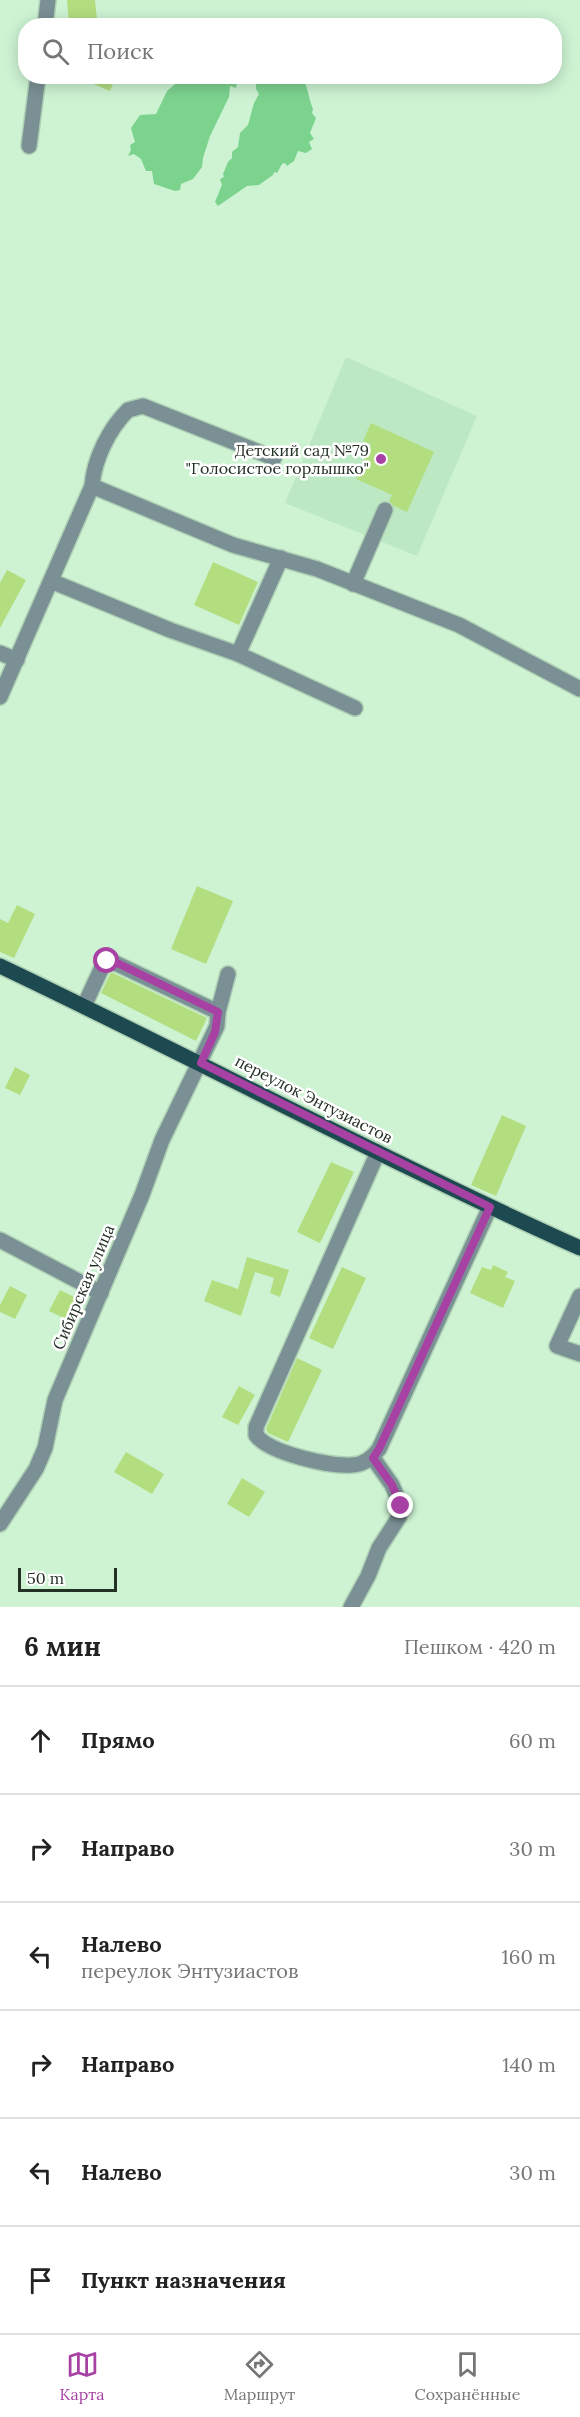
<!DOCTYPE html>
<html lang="ru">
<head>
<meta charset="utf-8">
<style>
	body { margin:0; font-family:Lora,serif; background:#f2f2f2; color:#222 }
	.scale { position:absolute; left:18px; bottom:15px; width:99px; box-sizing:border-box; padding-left:6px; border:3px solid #233125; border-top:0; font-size:16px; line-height:21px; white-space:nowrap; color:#233125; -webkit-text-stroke:4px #fff; paint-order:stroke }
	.stop { position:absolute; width:18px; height:18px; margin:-14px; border:4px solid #a841a4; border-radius:50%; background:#fff }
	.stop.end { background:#a841a4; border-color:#fff; box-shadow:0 2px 6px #0008 }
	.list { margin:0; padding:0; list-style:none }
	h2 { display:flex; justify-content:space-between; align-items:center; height:78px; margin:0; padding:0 24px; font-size:26px }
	h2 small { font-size:20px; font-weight:400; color:#767676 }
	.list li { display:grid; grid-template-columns:39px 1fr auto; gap:18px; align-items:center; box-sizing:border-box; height:108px; padding:0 24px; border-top:2px solid #e0e0e0 }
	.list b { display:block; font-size:22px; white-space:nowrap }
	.list p { margin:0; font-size:20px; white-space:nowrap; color:#767676 }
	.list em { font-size:20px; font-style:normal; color:#767676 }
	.icon { flex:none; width:33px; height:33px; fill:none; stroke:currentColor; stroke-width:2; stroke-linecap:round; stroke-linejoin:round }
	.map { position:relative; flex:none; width:580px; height:1607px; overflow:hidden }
	.search { position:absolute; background:#fff; box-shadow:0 3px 15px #0003; left:18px; right:18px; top:18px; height:66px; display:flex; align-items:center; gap:15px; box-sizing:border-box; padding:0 21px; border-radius:24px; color:#767676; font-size:22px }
	.sheet { height:726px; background:#fff }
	nav { display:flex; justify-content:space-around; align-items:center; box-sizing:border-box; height:84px; border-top:2px solid #e0e0e0; background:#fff; font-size:16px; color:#767676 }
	nav a { display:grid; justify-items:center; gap:3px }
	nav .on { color:#a841a4 }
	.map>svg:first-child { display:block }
</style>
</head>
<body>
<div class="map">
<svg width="580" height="1607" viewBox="0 0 580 1607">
	<rect width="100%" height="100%" fill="#cdf3d3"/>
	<!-- built -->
	<polygon fill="#bde8c4" points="346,357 477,416 417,556 285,503"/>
	<!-- water -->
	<g fill="#7cd38e">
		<polygon points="183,77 238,77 236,88 230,86 229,97 210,136 203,158 202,167 193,179 181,184 180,190 175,191 154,184 152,171 146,171 141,159 134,154 128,156 131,150 130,145 135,142 131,128 140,115 156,114 167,91"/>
		<path d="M259,77h43c6,9 6,20 11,32l-1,4 4,5 -6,15 4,6 -5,3 3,7 -6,4 -8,-2 -4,10 -7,5 -2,-3 -3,1 -5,9 -3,-1 -1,3 -14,10 -12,1 -29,20 -3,-4 7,-17 -2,-6 4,-2 -1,-3 5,-12 4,-4v-6l6,-5 2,-14 8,-8 6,-22 5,-9 -3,-5v-10z"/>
	</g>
	<!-- building -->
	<g fill="#b2de80">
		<polygon points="67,0 95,0 97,20 69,23"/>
		<polygon points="74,76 116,76 110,91"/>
		<polygon points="371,423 434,452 407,512 394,506 389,501 392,495 356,479 371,444 363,441"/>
		<polygon points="213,562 258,582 239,625 194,605"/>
		<polygon points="7,570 26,580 0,628 0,583"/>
		<polygon points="197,886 233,901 206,964 171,949"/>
		<polygon points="17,905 35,914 14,958 0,952 0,919 8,923"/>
		<polygon points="111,972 207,1018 196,1041 101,993"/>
		<polygon points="15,1067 30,1075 20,1095 5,1088"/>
		<polygon points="502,1115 526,1126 496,1196 471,1185"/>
		<polygon points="331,1162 354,1172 320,1243 297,1232"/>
		<polygon points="247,1257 289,1270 280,1297 270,1293 274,1278 255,1272 241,1316 204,1301 212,1280 238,1289"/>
		<polygon points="493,1265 508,1272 505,1277 515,1281 503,1308 470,1293 482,1267 491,1270"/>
		<polygon points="342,1267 366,1278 333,1349 309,1338"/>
		<polygon points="10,1286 27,1295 15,1319 0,1312 0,1305"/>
		<polygon points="60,1290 82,1301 72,1322 49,1311"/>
		<polygon points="297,1358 322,1370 288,1442 268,1433 266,1429"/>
		<polygon points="239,1386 255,1395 238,1425 222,1417"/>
		<polygon points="126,1452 164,1474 152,1494 114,1472"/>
		<polygon points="242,1478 265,1492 249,1517 227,1504"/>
	</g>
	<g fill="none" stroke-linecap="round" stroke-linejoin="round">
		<!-- minor casing -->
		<g stroke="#aed0b4" stroke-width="18">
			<g id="minor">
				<polyline points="45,26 48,0"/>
				<polyline points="29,146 38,76"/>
				<polyline points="92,486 233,545 317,569 459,625 580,689"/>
				<polyline points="51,581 170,630 238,654 355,708"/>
				<polyline points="353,584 385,510"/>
				<polyline points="0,653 17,660"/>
				<polyline points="238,654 281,558"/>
				<path d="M0,697l92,-211c2,-27 17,-57 36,-76l15,-4 131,52"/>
				<polyline points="218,1012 228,974"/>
				<path d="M378,1152l-122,275v8c12,18 75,32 96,30 12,0 20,-7 27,-16l111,-242"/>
				<polyline points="0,1240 101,1293"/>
				<polyline points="580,1296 557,1346 580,1354"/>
				<polyline points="0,1524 36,1469 45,1448 55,1400 142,1195 162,1140 217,1026 218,1012 111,961 104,963 84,1006"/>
				<polyline points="351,1607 368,1576 379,1548 399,1517 401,1506 392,1485 373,1458"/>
			</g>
		</g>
		<!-- major casing -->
		<g stroke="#aed0b4" stroke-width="18">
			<path id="major" d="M0,966c194,92 384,194 580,282"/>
		</g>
		<!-- minor -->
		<use href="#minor" stroke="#7a9094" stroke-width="15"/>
		<!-- major -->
		<use href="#major" stroke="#1d4950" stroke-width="15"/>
	</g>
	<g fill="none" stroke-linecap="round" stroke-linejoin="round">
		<!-- route -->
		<polyline stroke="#a841a4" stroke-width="8" points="107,961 115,962 218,1012 215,1032 201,1063 490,1207 379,1449 373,1458 392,1485 401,1506"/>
	</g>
	<!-- markers -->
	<circle fill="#a841a4" stroke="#fff" stroke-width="2" cx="381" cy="459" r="6"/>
	<g text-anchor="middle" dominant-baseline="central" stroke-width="5" stroke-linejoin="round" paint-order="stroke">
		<!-- poi labels -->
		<g font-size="16" fill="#233125" stroke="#fff" text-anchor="end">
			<text x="369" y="450">Детский сад №79<tspan x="369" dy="18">"Голосистое горлышко"</tspan></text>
		</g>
		<!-- street labels -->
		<g font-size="16" fill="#233125" stroke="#fff">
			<text transform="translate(314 1099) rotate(27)">переулок Энтузиастов</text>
			<text transform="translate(83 1287) rotate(-67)">Сибирская улица</text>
		</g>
	</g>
</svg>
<div class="scale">50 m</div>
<div class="stop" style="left:107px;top:961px"></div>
<div class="stop end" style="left:401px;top:1506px"></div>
<div class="search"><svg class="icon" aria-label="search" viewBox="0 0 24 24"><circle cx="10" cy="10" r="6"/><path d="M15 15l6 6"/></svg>Поиск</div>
</div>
<section class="sheet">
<h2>6 мин<small>Пешком · 420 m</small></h2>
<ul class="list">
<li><svg class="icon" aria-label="ahead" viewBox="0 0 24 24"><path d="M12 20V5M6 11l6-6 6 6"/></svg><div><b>Прямо</b></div><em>60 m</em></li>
<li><svg class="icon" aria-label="right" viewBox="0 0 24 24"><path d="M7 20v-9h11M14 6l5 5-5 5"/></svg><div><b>Направо</b></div><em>30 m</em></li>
<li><svg class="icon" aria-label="left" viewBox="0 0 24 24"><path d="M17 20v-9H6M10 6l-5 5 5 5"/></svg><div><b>Налево</b><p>переулок Энтузиастов</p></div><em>160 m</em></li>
<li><svg class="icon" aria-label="right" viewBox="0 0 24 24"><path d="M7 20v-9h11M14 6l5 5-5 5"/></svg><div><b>Направо</b></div><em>140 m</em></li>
<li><svg class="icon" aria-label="left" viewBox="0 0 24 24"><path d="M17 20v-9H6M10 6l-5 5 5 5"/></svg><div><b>Налево</b></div><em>30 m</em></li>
<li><svg class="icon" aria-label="arrive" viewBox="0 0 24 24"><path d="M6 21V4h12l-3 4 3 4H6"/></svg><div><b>Пункт назначения</b></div></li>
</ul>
</section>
<nav>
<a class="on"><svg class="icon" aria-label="map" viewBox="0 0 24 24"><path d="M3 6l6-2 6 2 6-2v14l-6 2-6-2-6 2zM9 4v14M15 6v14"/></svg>Карта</a>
<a><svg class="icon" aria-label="directions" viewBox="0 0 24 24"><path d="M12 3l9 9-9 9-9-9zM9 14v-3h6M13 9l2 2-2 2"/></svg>Маршрут</a>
<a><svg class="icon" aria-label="saved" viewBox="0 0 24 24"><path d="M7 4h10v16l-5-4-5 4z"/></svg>Сохранённые</a>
</nav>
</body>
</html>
